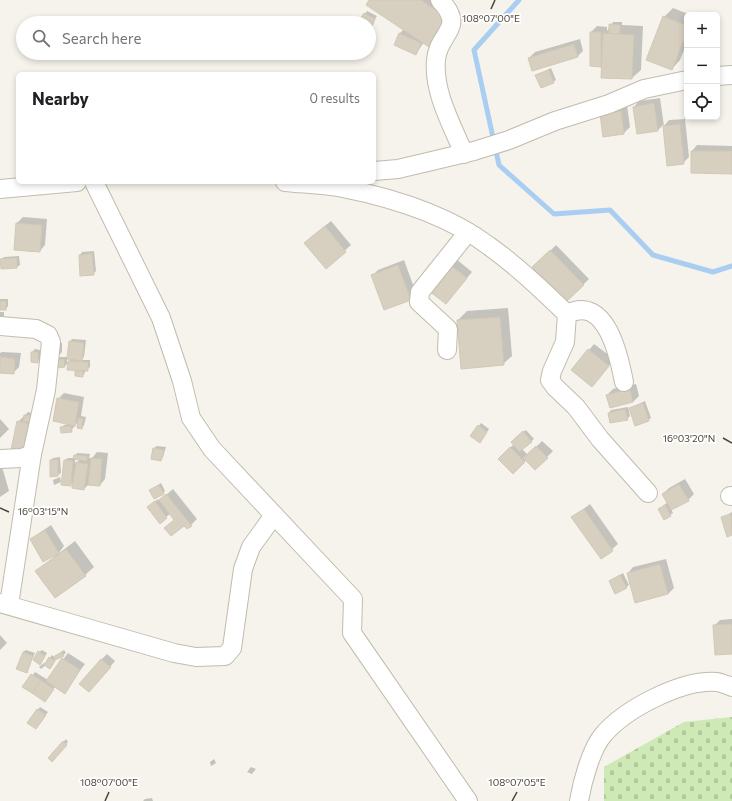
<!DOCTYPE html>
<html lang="en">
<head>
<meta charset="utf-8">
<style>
	body { margin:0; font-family:Commissioner,sans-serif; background:#f2f2f2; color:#202124 }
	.controls { position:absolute; right:12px; top:12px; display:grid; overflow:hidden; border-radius:6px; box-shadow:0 2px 6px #0003 }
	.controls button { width:36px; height:36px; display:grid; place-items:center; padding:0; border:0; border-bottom:1px solid #e0e0e0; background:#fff; color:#202124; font:20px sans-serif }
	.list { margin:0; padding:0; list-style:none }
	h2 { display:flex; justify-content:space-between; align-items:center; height:52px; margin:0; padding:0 16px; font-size:17px }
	h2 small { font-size:13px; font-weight:400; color:#757577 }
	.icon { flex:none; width:22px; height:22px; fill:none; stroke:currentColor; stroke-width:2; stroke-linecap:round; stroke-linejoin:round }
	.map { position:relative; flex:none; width:732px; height:801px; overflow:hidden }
	.search { position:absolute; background:#fff; box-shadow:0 2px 6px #0003; left:16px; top:16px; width:360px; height:44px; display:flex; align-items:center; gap:10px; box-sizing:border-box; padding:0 14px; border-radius:22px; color:#757577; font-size:15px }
	.panel { position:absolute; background:#fff; box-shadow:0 2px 6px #0003; left:16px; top:72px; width:360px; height:112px; border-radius:6px }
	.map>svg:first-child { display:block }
</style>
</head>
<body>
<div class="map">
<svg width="732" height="801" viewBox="0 0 732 801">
	<defs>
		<pattern id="cemetery-stones" width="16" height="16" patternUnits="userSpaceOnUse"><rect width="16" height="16" fill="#cee9b5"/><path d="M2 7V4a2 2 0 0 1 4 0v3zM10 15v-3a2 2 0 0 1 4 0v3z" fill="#b2c99c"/></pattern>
	</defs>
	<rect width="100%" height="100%" fill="#f5f3eb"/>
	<!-- cemetery -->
	<polygon fill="url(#cemetery-stones)" points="732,717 732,801 604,801 604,767 684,722"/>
	<!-- shadow -->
	<g fill="#0003" fill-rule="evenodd">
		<polygon points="370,0 442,0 460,12 441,39 424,42 416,54 395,44 400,33 404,29"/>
		<polygon points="673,8 691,15 687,15 687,43 680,60 672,69 664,17"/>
		<polygon points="367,11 377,16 369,29 369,23 359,23"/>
		<polygon points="613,22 622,22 622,25 643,26 641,70 632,78 602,64 601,66 591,32 597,26 607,27 607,31"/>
		<polygon points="580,39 583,51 578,56 529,58 535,52"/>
		<polygon points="551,68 556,80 553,82 537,75"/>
		<polygon points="660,98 664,126 669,120 685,119 689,157 683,163 668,164 664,124 658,130 638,133 634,107 639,101"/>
		<polygon points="627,105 630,127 624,133 604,136 601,114"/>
		<polygon points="697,145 732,146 732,173 692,151"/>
		<polygon points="23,217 47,219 45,245 40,251 15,249 17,223"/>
		<polygon points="331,221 351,245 326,267 311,237"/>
		<polygon points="556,245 589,279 566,301 534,267"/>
		<polygon points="94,251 96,271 93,274 80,255 82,252"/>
		<polygon points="19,256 20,265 17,267 2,268 1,260 4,257"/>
		<polygon points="456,259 472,272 446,303 430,290"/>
		<polygon points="404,260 416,293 411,299 372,276 378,270"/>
		<polygon points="0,299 8,299 8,306 6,309 0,309"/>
		<polygon points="508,308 512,356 503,364 458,320 467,311"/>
		<polygon points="0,312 4,312 4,320 0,323"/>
		<path d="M72,339l14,1 -2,17 -3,3h9v7l-4,3 -3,6h-7v-7l-7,-7 -4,4 -8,-6 3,-3h8l2,-15zM67,358h5l-5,5z"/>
		<polygon points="57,343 62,343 62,352 59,355 55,355"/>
		<polygon points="594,344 614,359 598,380 589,350"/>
		<polygon points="35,349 40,350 40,359 37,362 32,352"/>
		<polygon points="2,352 21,353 19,367 13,373 0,372 0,353"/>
		<polygon points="636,384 639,396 633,402 607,395 613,389"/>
		<polygon points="64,393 84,397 81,416 86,417 84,425 82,428 79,420 71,431 61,428 64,425 70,424 58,399"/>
		<polygon points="645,401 651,418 648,420 630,408"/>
		<polygon points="628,407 630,416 627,419 609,413 611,410"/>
		<polygon points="28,412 35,414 30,446 18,422"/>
		<polygon points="0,419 9,429 0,438"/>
		<polygon points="481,423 489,429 482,439 479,426"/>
		<polygon points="526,430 534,439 522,449 528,455 542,441 553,451 535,469 526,460 513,472 499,459 514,444 514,439"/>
		<polygon points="157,446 166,447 163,457 161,460 154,448"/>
		<path d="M97,452l11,1 -3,26 -5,6 -11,-1 -5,5 -10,-8 -4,4 -5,-25 3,-2h6l3,-5 13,1 -1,4h3zM75,459h5l-5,6z"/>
		<polygon points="60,457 61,473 58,475 51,460 53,458"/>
		<polygon points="1,463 9,491 0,497 0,464"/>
		<polygon points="60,477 61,482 54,485 53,480"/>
		<polygon points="685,479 694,494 688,500 671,509 673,513 670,515 659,509 668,502 663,494 669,488"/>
		<polygon points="161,483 165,491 163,493 150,490"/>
		<polygon points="173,489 197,519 188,528 171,513 160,522 148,507 158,499 159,501"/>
		<polygon points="590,504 618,544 602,558 573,517"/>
		<polygon points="732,512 732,534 728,536 722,518"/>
		<polygon points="51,525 64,546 58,554 75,541 94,567 85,575 37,571 56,555 31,539"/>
		<polygon points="666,559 674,588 668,594 628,573 633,567"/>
		<polygon points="623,573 629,585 626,587 610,581"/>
		<polygon points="732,619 732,653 714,626 720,620"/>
		<polygon points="0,635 7,643 0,650"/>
		<polygon points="26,650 35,653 26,672 23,652"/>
		<polygon points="42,650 47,653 42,661 39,652"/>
		<polygon points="64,650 66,653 56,659 50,667 46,665 41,669 39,667 44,663 46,664 52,655 54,657"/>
		<polygon points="68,653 85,664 64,692 55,687 45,701 24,687 35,672 48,680"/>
		<polygon points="107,654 115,661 94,685 101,660"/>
		<polygon points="40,707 48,712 38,725 28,723"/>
		<polygon points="66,739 68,742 52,760 49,758"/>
		<polygon points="214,759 216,763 211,766 210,762"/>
		<polygon points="251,767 256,769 252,774 247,772"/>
		<polygon points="152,798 153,801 143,801 145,799"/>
	</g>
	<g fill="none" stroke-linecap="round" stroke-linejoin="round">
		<!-- stream -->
		<polyline stroke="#a9cef1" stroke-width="5" points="519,0 474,50 499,165 554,214 610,210 653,255 713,272 732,266"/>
	</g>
	<!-- building -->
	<g fill="#d7d0c0" stroke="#d2c8b4">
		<polygon points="369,0 421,0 452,21 432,49 366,5"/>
		<polygon points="364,13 375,19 370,31 369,23 358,23"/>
		<polygon points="663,16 687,26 687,31 672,70 646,60"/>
		<polygon points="609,24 620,25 620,34 609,33"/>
		<polygon points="590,32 601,32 601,67 590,66"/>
		<polygon points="399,33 421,43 416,55 394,45"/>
		<polygon points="603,33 634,35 632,79 601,78"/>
		<polygon points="574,44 578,57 532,71 528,58"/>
		<polygon points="549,70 554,83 541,88 535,75"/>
		<polygon points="654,103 658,131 637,134 633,107"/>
		<polygon points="621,111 624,134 603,137 600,114"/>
		<polygon points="680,124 684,164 667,166 663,126"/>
		<polygon points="691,151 732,151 732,174 691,173"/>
		<polygon points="16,223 42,225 40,252 14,250"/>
		<polygon points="325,226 346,252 326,269 304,243"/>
		<polygon points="550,250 584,285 566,302 532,267"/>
		<polygon points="92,253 94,275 80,276 79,255"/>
		<polygon points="17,258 17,268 1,269 0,259"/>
		<polygon points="449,264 467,278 446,304 429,291"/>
		<polygon points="398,265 411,300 384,310 371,275"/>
		<rect x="0" y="301" width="6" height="9"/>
		<polygon points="500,317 504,365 461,369 457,320"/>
		<polygon points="69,341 84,343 82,361 67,359"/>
		<polygon points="588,349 609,366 592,387 571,370"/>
		<polygon points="31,352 38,352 38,363 31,362"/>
		<polygon points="0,357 15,359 14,374 0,373"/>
		<polygon points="64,359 65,367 57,368 56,360"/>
		<polygon points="68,361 88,362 88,371 67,370"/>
		<polygon points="75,371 83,371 83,377 75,376"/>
		<polygon points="630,389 633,402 610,408 606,395"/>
		<polygon points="57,398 79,402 75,426 53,421"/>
		<polygon points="643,403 649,421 635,426 629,408"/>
		<polygon points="625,409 628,420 610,423 608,413"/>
		<polygon points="24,415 33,416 32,423 23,421"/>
		<polygon points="78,418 83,419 82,429 77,428"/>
		<polygon points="17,421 31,424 25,453 11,450"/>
		<polygon points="478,425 487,432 480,443 470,436"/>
		<polygon points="71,426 72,432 61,433 60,427"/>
		<polygon points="523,431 532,442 519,452 511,442"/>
		<polygon points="536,446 548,458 535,470 523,458"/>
		<polygon points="510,447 525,462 513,474 498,459"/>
		<polygon points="153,448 164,450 161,461 151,459"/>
		<polygon points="74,455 87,456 87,461 73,459"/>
		<polygon points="91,458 102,459 100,486 88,485"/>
		<polygon points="58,459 58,476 50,477 50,460"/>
		<polygon points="64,460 73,461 71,486 61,485"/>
		<polygon points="76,462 88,464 84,490 72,488"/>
		<polygon points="679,484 689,501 671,510 662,494"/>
		<polygon points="159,485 164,494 154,499 149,490"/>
		<polygon points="166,494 192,526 187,529 184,526 171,536 164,528 174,520 159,500"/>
		<polygon points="155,501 167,518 160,524 147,507"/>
		<polygon points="665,505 671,516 664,520 658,509"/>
		<polygon points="584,509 613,551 601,559 571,517"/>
		<polygon points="731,514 732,535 727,537 721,517"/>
		<polygon points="45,530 59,553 43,562 30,539"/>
		<polygon points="66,549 86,576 55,598 35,571"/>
		<polygon points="660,564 668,594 635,603 627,573"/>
		<polygon points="620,575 627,588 615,594 609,581"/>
		<polygon points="732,624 732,654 715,655 713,625"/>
		<polygon points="38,651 45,656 40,665 33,660"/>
		<polygon points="23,652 33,656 27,673 16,669"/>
		<polygon points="62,652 64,656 55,660 53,657"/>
		<polygon points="49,657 55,661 50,669 44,665"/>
		<polygon points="62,658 80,670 65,694 46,681"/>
		<polygon points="101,659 111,667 89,692 79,684"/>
		<polygon points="31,674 41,680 32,693 22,687"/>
		<polygon points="41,680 54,689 45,702 32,693"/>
		<polygon points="37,709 46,715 36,729 27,723"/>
		<polygon points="63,741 67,745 52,762 48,758"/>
	</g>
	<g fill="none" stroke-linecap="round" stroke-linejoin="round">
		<!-- minor casing -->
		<g stroke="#c1bcad" stroke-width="20">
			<g id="minor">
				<path d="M440,0c27,29 -2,32 -4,60 -3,32 16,65 28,94"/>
				<polyline points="717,76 732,75"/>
				<polyline points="374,171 398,169 474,151 509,140 555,121 609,104 644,89 687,80"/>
				<polyline points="94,182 161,318 182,381 191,418 212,449 353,599 352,633 468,801"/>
				<path d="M285,182c19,2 39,2 58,6 50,10 105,27 146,58 28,20 54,45 78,68l-2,28 -13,29 -2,9 5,7 21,20 24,32 48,54"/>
				<polyline points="0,189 77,182"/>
				<path d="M567,314c39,-20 52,42 57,68"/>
				<polyline points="0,326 36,329 48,335 51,342 46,390 32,454 9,605"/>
				<polyline points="447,350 448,329 419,302 420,292 468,232"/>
				<polyline points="0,459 22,458 32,454"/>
				<polyline points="730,496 732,496"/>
				<polyline points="0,603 174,653 196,657 225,656 232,648 243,569 251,547 274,515"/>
				<path d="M579,801c3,-18 12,-52 24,-66 22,-26 79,-56 114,-53 5,1 10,3 15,5"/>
			</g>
		</g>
		<!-- minor -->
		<use href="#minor" stroke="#fff" stroke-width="18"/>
	</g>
	<!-- ticks -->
	<path fill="none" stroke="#4a4439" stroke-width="1.5" d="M491,9l4,-9M723,438l9,5M0,508l9,4M105,801l4,-9M512,801l5,-9"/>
	<g font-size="10" text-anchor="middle" fill="#4a4439" stroke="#fff" stroke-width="3.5" stroke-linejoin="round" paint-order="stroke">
		<text x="491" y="22">108°07'00"E</text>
		<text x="689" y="442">16°03'20"N</text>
		<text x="43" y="515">16°03'15"N</text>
		<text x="109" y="786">108°07'00"E</text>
		<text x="517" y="786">108°07'05"E</text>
	</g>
</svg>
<div class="controls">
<button>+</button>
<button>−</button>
<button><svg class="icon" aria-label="locate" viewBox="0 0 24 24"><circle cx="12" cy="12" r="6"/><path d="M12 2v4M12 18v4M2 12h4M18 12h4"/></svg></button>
</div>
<div class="search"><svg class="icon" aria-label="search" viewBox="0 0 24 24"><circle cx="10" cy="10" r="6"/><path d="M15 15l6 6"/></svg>Search here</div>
<section class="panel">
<h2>Nearby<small>0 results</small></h2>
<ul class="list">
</ul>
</section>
</div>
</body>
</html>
